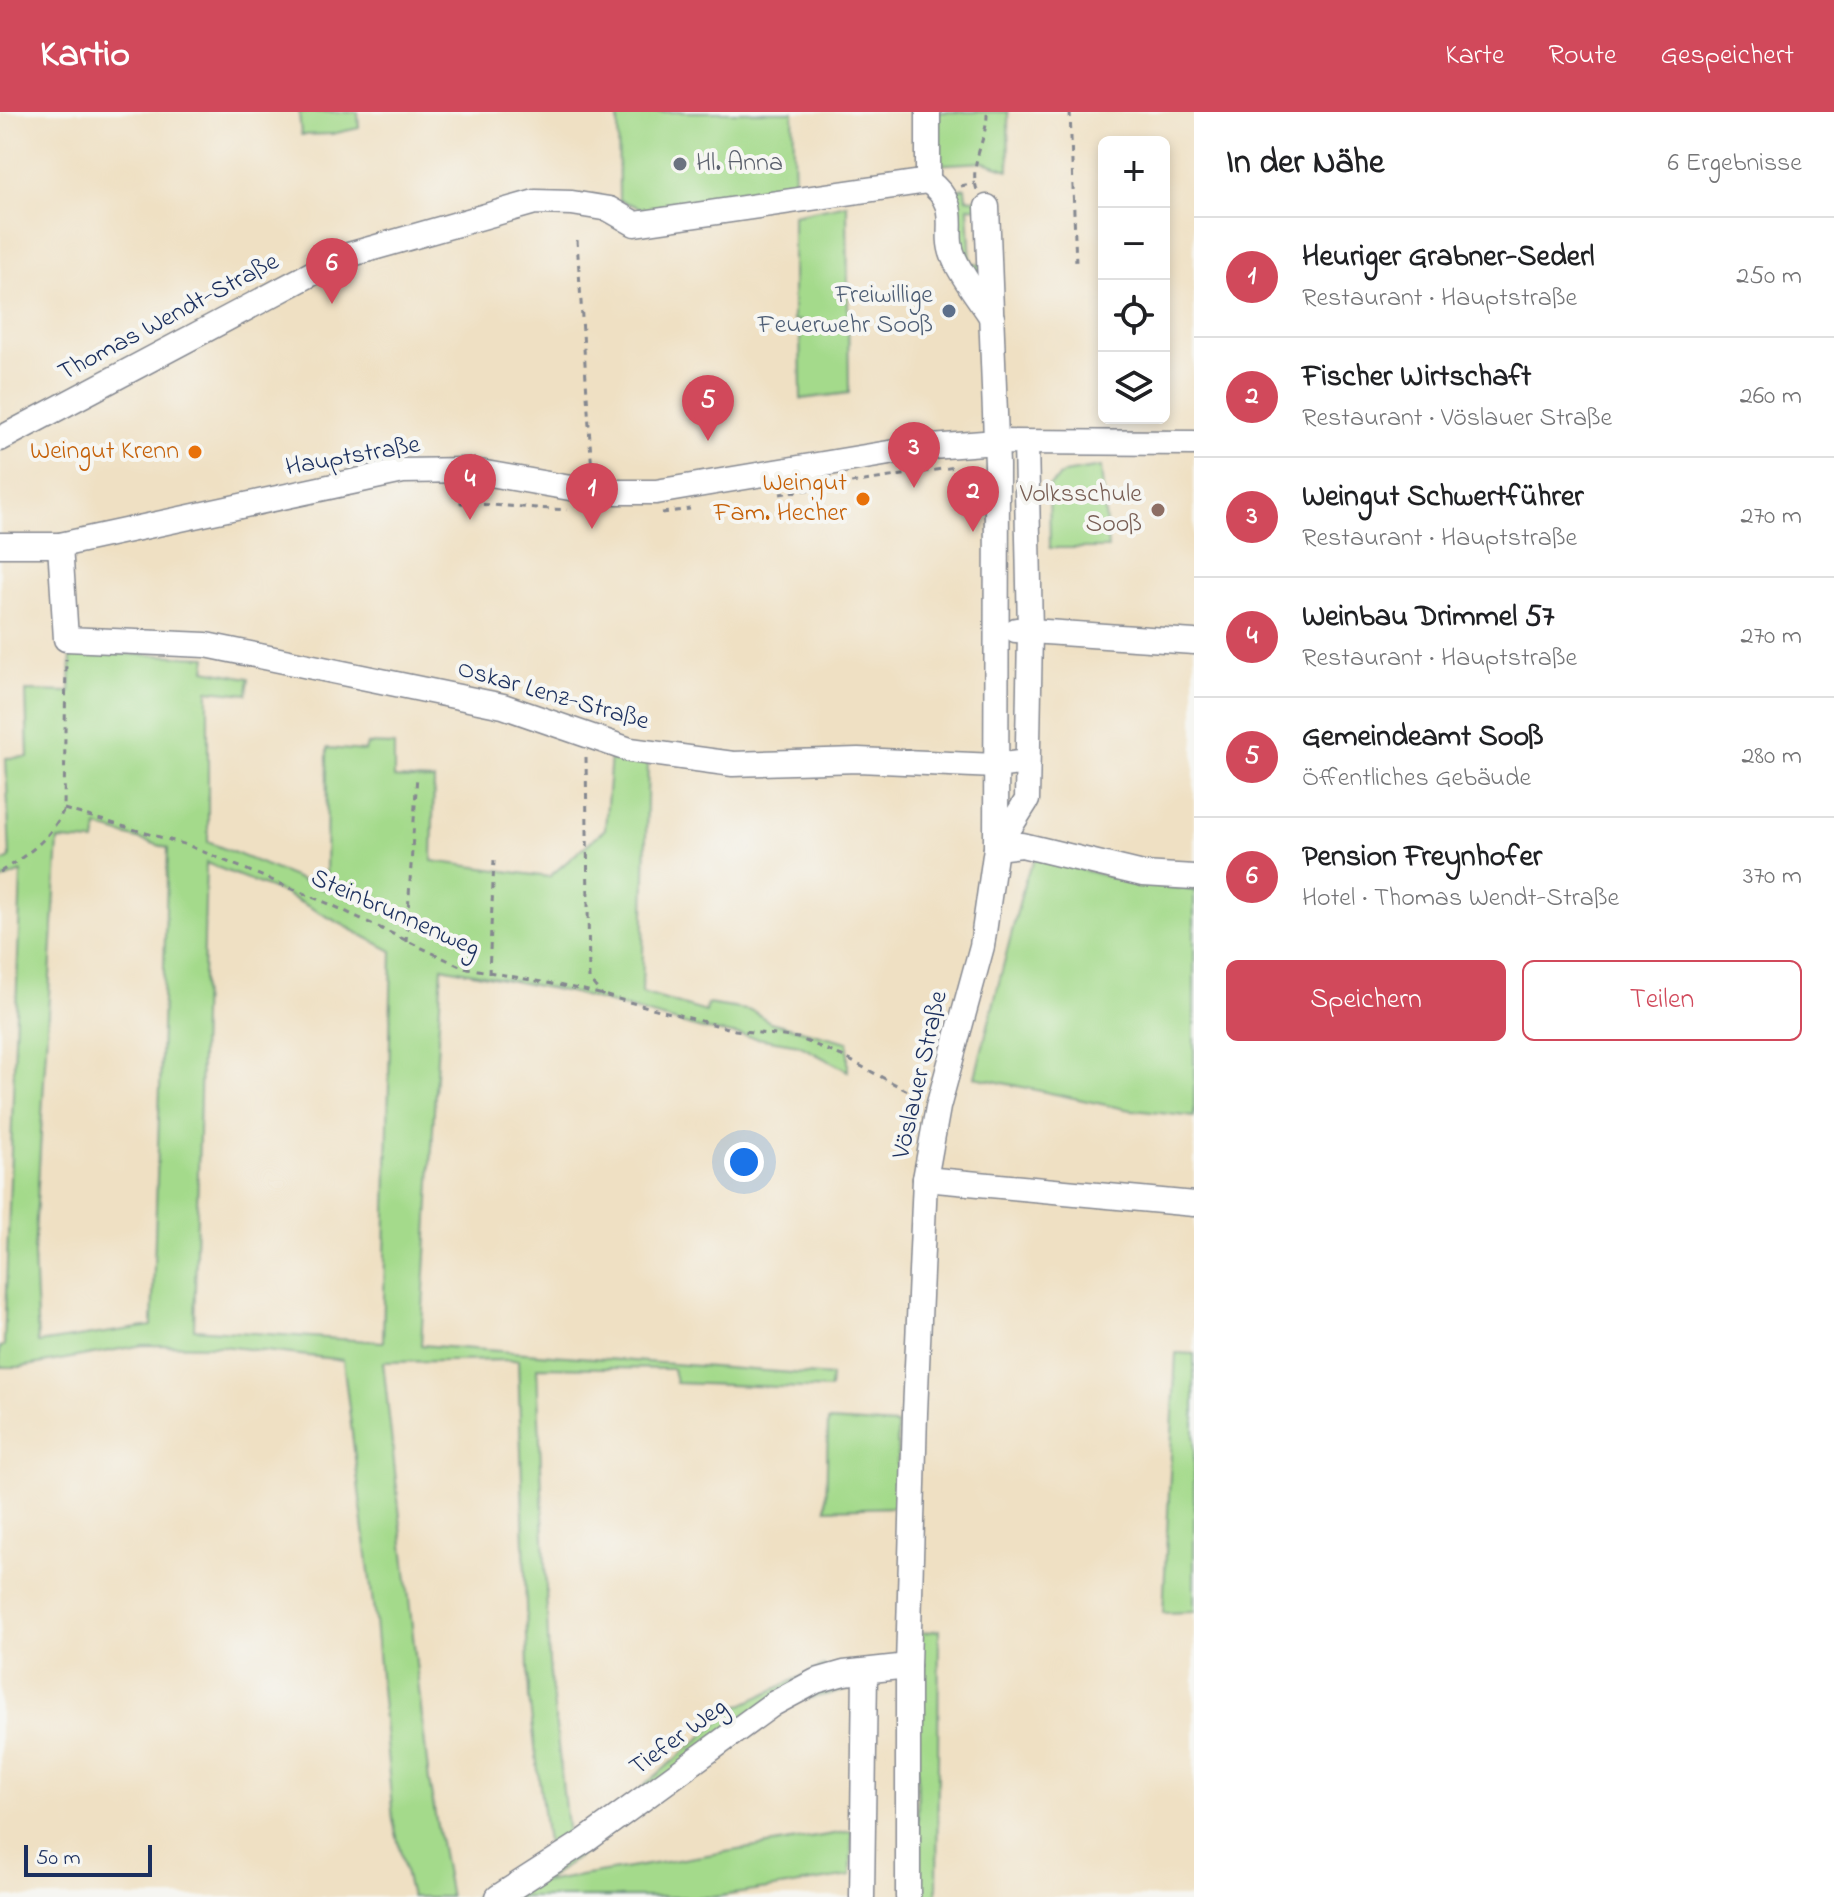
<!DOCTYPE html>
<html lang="de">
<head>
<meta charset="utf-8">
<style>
	body { margin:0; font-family:"Indie Flower",sans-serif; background:#f2f2f2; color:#202124 }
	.controls { position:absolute; right:24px; top:24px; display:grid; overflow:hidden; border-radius:12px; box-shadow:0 4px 12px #0003 }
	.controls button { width:72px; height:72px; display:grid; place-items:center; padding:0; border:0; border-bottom:2px solid #e0e0e0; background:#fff; color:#202124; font:40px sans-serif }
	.scale { position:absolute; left:24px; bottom:20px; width:128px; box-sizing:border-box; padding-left:8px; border:4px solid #1b2f5e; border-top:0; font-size:22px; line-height:28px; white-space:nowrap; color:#1b2f5e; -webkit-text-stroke:6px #f6f6f2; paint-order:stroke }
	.you { position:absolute; left:744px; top:1050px; width:28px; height:28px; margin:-20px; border:6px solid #fff; border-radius:50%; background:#1a73e8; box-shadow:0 0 0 12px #1a73e833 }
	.badge { display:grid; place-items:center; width:52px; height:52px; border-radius:50%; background:#d1495b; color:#fff; font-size:26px; font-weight:700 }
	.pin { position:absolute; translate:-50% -66px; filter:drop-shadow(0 2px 4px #0008) }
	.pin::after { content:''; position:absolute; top:42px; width:28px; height:24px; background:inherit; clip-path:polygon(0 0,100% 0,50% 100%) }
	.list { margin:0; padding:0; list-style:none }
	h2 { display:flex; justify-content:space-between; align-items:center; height:104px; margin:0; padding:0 32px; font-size:34px }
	h2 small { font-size:26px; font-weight:400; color:#757577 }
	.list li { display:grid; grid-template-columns:52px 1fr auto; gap:24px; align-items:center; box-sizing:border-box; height:120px; padding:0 32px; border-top:2px solid #e0e0e0 }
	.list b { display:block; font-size:30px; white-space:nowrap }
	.list p { margin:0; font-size:26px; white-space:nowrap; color:#757577 }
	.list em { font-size:26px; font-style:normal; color:#757577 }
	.actions { display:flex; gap:16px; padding:24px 32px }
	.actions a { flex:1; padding:18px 0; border:2px solid #d1495b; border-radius:12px; text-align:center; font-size:28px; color:#d1495b }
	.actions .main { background:#d1495b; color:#fff }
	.icon { flex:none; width:44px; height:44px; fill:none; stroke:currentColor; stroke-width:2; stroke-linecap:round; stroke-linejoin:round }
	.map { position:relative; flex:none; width:1194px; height:1785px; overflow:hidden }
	header { display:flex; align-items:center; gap:48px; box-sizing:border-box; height:112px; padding:0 40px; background:#d1495b; color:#fff }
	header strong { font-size:38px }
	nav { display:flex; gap:44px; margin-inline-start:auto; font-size:28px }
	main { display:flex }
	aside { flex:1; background:#fff }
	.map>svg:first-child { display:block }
</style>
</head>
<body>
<header>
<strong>Kartio</strong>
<nav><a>Karte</a><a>Route</a><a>Gespeichert</a></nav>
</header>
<main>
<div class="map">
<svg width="1194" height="1785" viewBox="0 0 1194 1785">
	<rect width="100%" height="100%" fill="#f6f6f2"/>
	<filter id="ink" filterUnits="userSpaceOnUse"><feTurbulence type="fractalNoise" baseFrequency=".0125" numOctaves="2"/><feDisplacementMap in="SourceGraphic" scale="16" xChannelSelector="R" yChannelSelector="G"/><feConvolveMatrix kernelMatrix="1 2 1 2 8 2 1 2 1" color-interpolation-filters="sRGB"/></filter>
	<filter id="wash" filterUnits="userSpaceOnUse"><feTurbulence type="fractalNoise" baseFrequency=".006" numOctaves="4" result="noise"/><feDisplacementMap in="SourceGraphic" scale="32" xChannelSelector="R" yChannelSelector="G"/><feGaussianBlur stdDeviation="1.8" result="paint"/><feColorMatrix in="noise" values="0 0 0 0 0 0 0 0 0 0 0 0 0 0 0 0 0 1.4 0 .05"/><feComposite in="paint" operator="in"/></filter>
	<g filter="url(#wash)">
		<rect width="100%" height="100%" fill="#efe0c3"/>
		<!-- green -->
		<g fill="#a4da8b" stroke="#608474" stroke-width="2" fill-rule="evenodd">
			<polygon points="299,0 358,0 359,16 332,22 301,23"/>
			<polygon points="618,0 793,0 795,77 651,100 619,88"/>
			<polygon points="933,0 1008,0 1009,58 984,50 933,53"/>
			<path d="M965,76l1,10 15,2 1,8 -14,-1 3,57 13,1 -5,11c-23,-15 -24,-60 -29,-85z"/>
			<polygon points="847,92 849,281 801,287 800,209 793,208 793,103"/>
			<polygon points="1101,355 1108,436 1050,436 1049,374 1064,361"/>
			<path d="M71,540l136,5 -2,13 44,8 -2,16 -39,-4v152l118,48 1,-142 38,3 2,-7 27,1v33l40,2 -2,81 117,16 56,-48 6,-74 37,6 -6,232 64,19 1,-8 46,7 17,11 78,20v29l-49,-26 -97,-16 -129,-36 -131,-26 -21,378 410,31 -1,13 -154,-6 -3,-14 -136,-2 12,296 19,173 52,-30 117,-99 87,-41 28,23 -68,15 -240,178 308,-51 -1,45 -136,21h-240l73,-45 -19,-154 -11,-338 -135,2 46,419 21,116h-39l-18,-77 -18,-199 -32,-261 -121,-14 -79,-1 -122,22h-21v-20l4,-1 17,-474 -21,9v-18l10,-5 -4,-100 22,-1 -2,-66 44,1zM97,715l71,21 -16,478 -114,17 -4,-89 24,-414 37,2zM206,751l79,31 107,57 -9,391 -189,-13z"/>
			<polygon points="1036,746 1130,770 1194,778 1194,1005 1125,997 975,965 1026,764"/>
			<polygon points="1176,1241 1194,1242 1194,1500 1163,1501"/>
			<polygon points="828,1309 897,1313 898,1395 826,1397"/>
			<polygon points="939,1518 937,1785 918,1785 917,1522"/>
		</g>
	</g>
	<g filter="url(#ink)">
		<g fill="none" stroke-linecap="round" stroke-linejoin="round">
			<!-- minor casing -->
			<g stroke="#858890" stroke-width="27">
				<g id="minor">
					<polyline points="928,0 928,69"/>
					<path d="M928,69c37,28 12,49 27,79 9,20 25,39 37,58"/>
					<polyline points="0,327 345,144 535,90 572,91 609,97 635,112 928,69"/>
					<polyline points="0,433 60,433 403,359 468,358 593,380 656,380 919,336 996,330 1194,331"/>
					<polyline points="60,433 66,527 206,533 503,594 630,638 733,652 858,648 996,654 1027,650"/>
					<polyline points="1016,518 1194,530"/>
					<polyline points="996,736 1022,733 1143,762 1194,765"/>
					<polyline points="997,736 1027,688 1030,519 1026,331"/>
					<polyline points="925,1067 1194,1092"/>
					<polyline points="498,1785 585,1729 773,1592 816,1569 844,1561 908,1554"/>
					<polyline points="862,1785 865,1560"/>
					<polyline points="908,1785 908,1554 915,1301 925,1067 938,995 982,834 996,736 997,353 987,95"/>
				</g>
			</g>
			<!-- path -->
			<g stroke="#858890" stroke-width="3" stroke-dasharray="6 6" stroke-linecap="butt">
				<polyline points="1070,0 1076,151"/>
				<polyline points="961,74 975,71"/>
				<path d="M977,78c-9,-26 11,-52 10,-78"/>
				<polyline points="577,128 592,360"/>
				<polyline points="461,377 461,391 567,398"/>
				<polyline points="780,382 955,355"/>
				<polyline points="662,401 690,397"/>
				<polyline points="586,645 589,867 603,884"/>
				<polyline points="64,697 187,733 334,794 462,855 584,878 735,918 798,926 842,944 919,985"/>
				<path d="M0,760c28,-18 50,-32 64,-63l2,-150"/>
				<polyline points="406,830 417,663"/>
				<polyline points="489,862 494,748"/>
			</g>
			<!-- minor -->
			<use href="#minor" stroke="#fff" stroke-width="24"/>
		</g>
	</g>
	<!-- markers -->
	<circle fill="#6b7280" stroke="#f6f6f2" stroke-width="3" cx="680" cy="52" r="8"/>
	<circle fill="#5c6f8a" stroke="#f6f6f2" stroke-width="3" cx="949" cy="199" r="8"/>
	<g fill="#e8710a" stroke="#f6f6f2" stroke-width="3">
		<circle cx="195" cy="340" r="8"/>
		<circle cx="863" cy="387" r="8"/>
	</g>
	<circle fill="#8d6e63" stroke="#f6f6f2" stroke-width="3" cx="1158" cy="398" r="8"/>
	<g text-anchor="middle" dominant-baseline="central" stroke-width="8" stroke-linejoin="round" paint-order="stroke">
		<!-- worship labels -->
		<g font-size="26" fill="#5b616d" stroke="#f6f6f2" text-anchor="start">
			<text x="696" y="52">Hl. Anna</text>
		</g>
		<!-- service labels -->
		<g font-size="26" fill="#4e5e75" stroke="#f6f6f2" text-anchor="end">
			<text x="933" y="184">Freiwillige<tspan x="933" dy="30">Feuerwehr Sooß</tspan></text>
		</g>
		<!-- street labels -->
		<g font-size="26" fill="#1b2f5e" stroke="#f6f6f2">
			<text transform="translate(169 206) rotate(-28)">Thomas Wendt-Straße</text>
			<text transform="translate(353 345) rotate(-10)">Hauptstraße</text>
			<text transform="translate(553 584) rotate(16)">Oskar Lenz-Straße</text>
			<text transform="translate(395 802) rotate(24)">Steinbrunnenweg</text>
			<text transform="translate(921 963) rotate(-77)">Vöslauer Straße</text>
			<text transform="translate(679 1626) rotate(-36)">Tiefer Weg</text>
		</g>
		<!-- food labels -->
		<g font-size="26" fill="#c56008" stroke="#f6f6f2" text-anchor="end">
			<text x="179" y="340">Weingut Krenn</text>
			<text x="847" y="372">Weingut<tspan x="847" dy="30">Fam. Hecher</tspan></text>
		</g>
		<!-- education labels -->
		<g font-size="26" fill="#785e54" stroke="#f6f6f2" text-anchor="end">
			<text x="1142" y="383">Volksschule<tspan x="1142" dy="30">Sooß</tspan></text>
		</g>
	</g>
</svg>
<div class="controls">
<button>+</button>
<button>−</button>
<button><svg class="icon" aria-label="locate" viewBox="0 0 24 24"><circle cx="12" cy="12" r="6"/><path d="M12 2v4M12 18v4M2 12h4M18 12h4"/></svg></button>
<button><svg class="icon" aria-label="layers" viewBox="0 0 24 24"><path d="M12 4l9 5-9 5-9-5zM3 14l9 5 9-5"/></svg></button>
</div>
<div class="scale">50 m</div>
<div class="you"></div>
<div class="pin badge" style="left:592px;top:417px">1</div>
<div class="pin badge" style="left:973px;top:420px">2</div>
<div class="pin badge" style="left:914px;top:376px">3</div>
<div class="pin badge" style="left:470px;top:408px">4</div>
<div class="pin badge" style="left:708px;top:329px">5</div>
<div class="pin badge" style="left:332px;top:192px">6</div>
</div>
<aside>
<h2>In der Nähe<small>6 Ergebnisse</small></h2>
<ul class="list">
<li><span class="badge">1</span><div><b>Heuriger Grabner-Sederl</b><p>Restaurant · Hauptstraße</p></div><em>250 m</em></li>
<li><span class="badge">2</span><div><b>Fischer Wirtschaft</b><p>Restaurant · Vöslauer Straße</p></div><em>260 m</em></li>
<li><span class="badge">3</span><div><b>Weingut Schwertführer</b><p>Restaurant · Hauptstraße</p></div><em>270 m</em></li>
<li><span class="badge">4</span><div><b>Weinbau Drimmel 57</b><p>Restaurant · Hauptstraße</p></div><em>270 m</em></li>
<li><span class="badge">5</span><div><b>Gemeindeamt Sooß</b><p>Öffentliches Gebäude</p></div><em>280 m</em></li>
<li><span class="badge">6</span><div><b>Pension Freynhofer</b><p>Hotel · Thomas Wendt-Straße</p></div><em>370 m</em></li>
</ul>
<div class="actions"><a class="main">Speichern</a><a>Teilen</a></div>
</aside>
</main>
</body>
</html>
